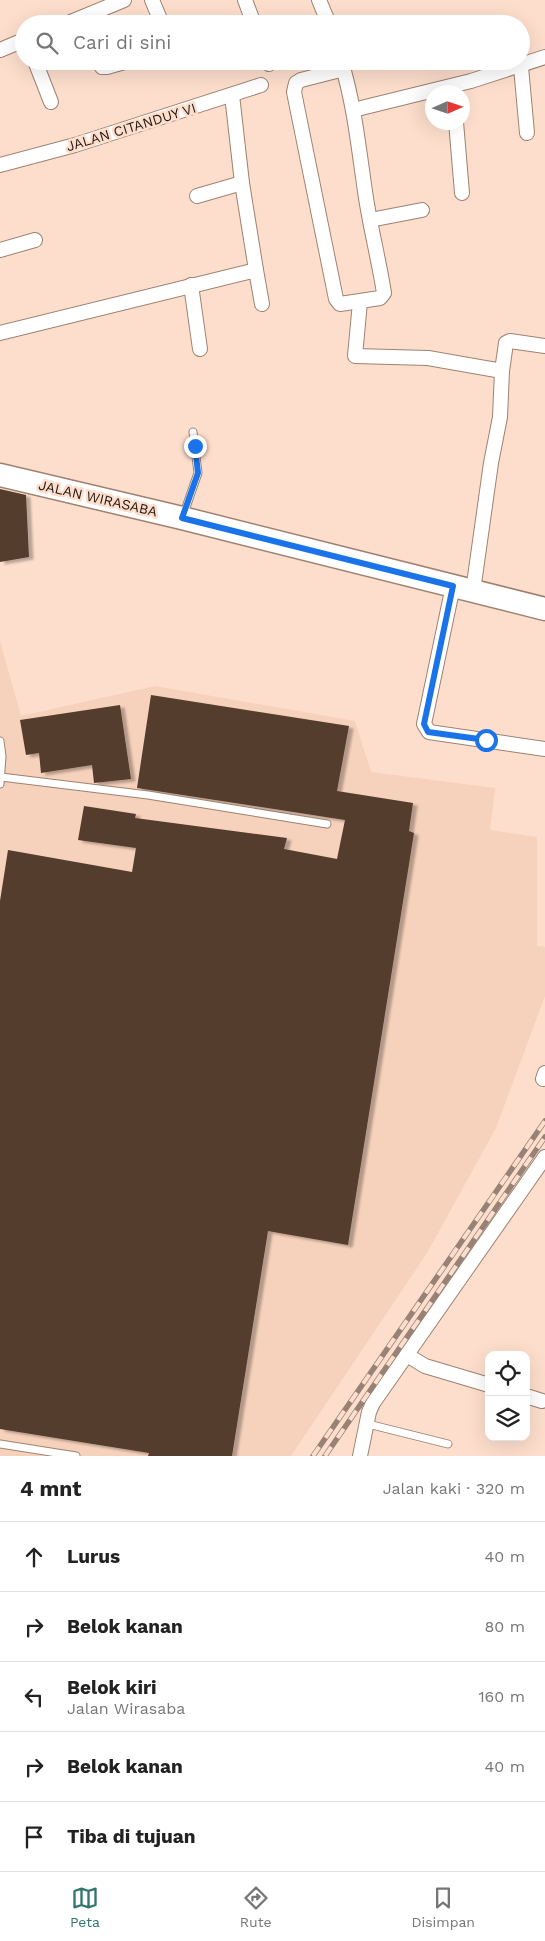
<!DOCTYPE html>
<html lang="id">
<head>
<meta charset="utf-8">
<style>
	body { margin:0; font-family:"Work Sans",sans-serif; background:#f2f2f2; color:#222 }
	.controls { position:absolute; right:15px; bottom:15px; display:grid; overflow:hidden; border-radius:10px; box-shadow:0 5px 20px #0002 }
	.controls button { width:45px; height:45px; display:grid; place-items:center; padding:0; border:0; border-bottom:1px solid #e0e0e0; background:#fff; color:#222; font:25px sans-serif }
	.compass { position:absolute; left:425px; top:85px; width:45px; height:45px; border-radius:50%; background:#fff; box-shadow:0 5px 20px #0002; rotate:87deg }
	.stop { position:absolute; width:15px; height:15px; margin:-11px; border:4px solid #1a73e8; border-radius:50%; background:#fff }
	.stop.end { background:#1a73e8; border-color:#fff; box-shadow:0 1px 5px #0008 }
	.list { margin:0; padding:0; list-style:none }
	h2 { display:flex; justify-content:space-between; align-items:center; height:65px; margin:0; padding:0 20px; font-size:21px }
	h2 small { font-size:16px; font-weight:400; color:#767676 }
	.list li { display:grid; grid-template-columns:32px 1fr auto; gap:15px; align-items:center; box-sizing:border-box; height:70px; padding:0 20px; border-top:1px solid #e0e0e0 }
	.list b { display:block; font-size:19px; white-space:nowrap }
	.list p { margin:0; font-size:16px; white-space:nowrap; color:#767676 }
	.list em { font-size:16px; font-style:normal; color:#767676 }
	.icon { flex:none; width:28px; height:28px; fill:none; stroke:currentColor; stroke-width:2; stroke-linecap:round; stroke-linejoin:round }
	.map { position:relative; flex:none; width:545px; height:1456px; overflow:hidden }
	.search { position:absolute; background:#fff; box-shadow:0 5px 20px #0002; left:15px; right:15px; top:15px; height:55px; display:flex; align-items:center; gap:12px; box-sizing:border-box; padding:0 18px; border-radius:28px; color:#767676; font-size:19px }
	.sheet { height:415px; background:#fff }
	nav { display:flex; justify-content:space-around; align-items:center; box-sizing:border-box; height:70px; border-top:1px solid #e0e0e0; background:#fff; font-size:14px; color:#767676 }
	nav a { display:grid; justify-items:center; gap:2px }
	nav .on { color:#30766b }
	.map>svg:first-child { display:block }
</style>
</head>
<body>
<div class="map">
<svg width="545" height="1456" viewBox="0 0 545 1456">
	<defs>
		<filter id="shadow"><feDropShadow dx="4.5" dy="2.5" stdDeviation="1" flood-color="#0004"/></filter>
	</defs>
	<rect width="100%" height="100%" fill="#fddecc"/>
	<!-- built -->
	<polygon fill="#f6d1bb" points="0,641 21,716 155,686 355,721 371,772 495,788 490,830 537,837 537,946 545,947 545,996 496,1128 427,1253 291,1456 0,1456"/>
	<!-- building -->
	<g fill="#543c2d" filter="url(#shadow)">
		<polygon points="0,489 26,495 29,557 0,562"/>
		<polygon points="151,695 349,726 337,791 413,803 409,831 414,833 348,1245 268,1231 232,1456 148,1456 149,1453 0,1429 0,901 8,850 132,872 136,848 78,840 84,806 136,814 135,818 287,838 284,849 337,859 345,820 137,788"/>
		<polygon points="120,705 131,779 94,783 92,765 41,773 39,753 26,755 20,720"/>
	</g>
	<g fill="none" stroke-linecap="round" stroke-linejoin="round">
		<!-- service casing -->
		<g stroke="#9e8271" stroke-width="9">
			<g id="service">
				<polyline points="183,516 198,473 193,432"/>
				<polyline points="0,741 2,756 0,784"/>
				<polyline points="1,777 148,795 327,824"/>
				<polyline points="368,1424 448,1444"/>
				<polyline points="0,1444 76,1456"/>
			</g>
		</g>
		<!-- minor casing -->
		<g stroke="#9e8271" stroke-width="16">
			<g id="minor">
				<polyline points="152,0 162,24"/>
				<polyline points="245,0 254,24"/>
				<polyline points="319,0 329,24"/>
				<polyline points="66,24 124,0"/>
				<polyline points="0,50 24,40"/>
				<polyline points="35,61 51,102"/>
				<polyline points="98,61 102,67 107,67 128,61"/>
				<polyline points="268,61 269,64"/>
				<path d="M341,61c14,45 18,91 25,137 5,32 13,63 18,95l-4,5 -40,6 -4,-5 -42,-207 2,-9 5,-3 43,-11"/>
				<polyline points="521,67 527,133"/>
				<polyline points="353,110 471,81 545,57"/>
				<polyline points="456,122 462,193"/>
				<polyline points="0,165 75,145 261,85"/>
				<polyline points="197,196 242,183"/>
				<polyline points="370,220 422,210"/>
				<polyline points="0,250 35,240"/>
				<polyline points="256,270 262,304"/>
				<polyline points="191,285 200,349"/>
				<polyline points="360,302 355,356 428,358 502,371"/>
				<polyline points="0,333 256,270 242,183 232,95"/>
				<polyline points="453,586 424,724 429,732 545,749"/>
				<polyline points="473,591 491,463 500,417 502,371 506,343 510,341 545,346"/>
				<polyline points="543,1079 545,1073"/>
				<polyline points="407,1355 425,1366 489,1385"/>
				<polyline points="526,1396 542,1401"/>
				<polyline points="360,1456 369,1412 373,1403 545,1157"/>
			</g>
		</g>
		<!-- primary casing -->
		<g stroke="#9e8271" stroke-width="25">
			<polyline id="primary" points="0,475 182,518 545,609"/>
		</g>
		<!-- service -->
		<use href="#service" stroke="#fff" stroke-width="7"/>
		<!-- minor -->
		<use href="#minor" stroke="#fff" stroke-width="14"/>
		<!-- primary -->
		<use href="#primary" stroke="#fff" stroke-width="22"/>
		<!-- rail casing -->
		<g stroke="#988275" stroke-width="5.5">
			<g id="rail">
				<polyline points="313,1456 545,1121"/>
				<polyline points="325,1456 545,1137"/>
			</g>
		</g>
		<!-- rail -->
		<use href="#rail" stroke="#fddecc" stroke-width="4" stroke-dasharray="11" stroke-linecap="butt"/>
	</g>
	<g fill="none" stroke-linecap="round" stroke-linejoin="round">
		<!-- route -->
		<polyline stroke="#1a73e8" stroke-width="6" points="195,446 198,473 182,518 453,586 424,724 428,732 486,740"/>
	</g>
	<g text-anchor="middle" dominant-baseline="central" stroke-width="5" stroke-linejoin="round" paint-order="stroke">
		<!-- street labels -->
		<g font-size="14" fill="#211610" stroke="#fddecc">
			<text transform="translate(131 127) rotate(-17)">JALAN CITANDUY VI</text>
			<text transform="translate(98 498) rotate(13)">JALAN WIRASABA</text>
		</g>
	</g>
</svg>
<div class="controls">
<button><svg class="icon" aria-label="locate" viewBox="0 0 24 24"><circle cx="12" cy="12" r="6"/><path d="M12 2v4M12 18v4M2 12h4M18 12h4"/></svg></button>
<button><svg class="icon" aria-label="layers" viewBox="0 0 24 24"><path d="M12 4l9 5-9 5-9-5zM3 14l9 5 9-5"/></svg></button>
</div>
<svg class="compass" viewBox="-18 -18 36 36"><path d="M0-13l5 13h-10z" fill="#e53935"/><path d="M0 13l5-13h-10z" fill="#767676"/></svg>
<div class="stop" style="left:486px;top:740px"></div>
<div class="stop end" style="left:195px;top:446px"></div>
<div class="search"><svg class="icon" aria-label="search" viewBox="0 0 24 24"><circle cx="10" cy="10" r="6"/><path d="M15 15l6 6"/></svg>Cari di sini</div>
</div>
<section class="sheet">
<h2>4 mnt<small>Jalan kaki · 320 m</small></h2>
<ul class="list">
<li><svg class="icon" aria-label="ahead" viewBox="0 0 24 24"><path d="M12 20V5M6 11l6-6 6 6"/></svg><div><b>Lurus</b></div><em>40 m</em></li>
<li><svg class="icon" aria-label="right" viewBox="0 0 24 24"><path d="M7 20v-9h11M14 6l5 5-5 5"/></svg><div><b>Belok kanan</b></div><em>80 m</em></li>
<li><svg class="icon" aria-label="left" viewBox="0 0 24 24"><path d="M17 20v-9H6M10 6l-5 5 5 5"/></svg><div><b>Belok kiri</b><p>Jalan Wirasaba</p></div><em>160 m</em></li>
<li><svg class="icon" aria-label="right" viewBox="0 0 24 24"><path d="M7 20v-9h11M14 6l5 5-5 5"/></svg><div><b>Belok kanan</b></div><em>40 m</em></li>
<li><svg class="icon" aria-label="arrive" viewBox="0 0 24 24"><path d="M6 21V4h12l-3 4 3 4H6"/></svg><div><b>Tiba di tujuan</b></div></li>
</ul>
</section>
<nav>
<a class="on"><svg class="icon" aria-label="map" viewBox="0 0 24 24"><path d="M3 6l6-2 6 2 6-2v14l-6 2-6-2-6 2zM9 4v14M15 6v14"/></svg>Peta</a>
<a><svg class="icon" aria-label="directions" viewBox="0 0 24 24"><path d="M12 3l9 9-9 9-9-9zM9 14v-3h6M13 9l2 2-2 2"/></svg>Rute</a>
<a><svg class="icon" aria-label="saved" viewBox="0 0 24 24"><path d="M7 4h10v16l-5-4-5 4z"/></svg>Disimpan</a>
</nav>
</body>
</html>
